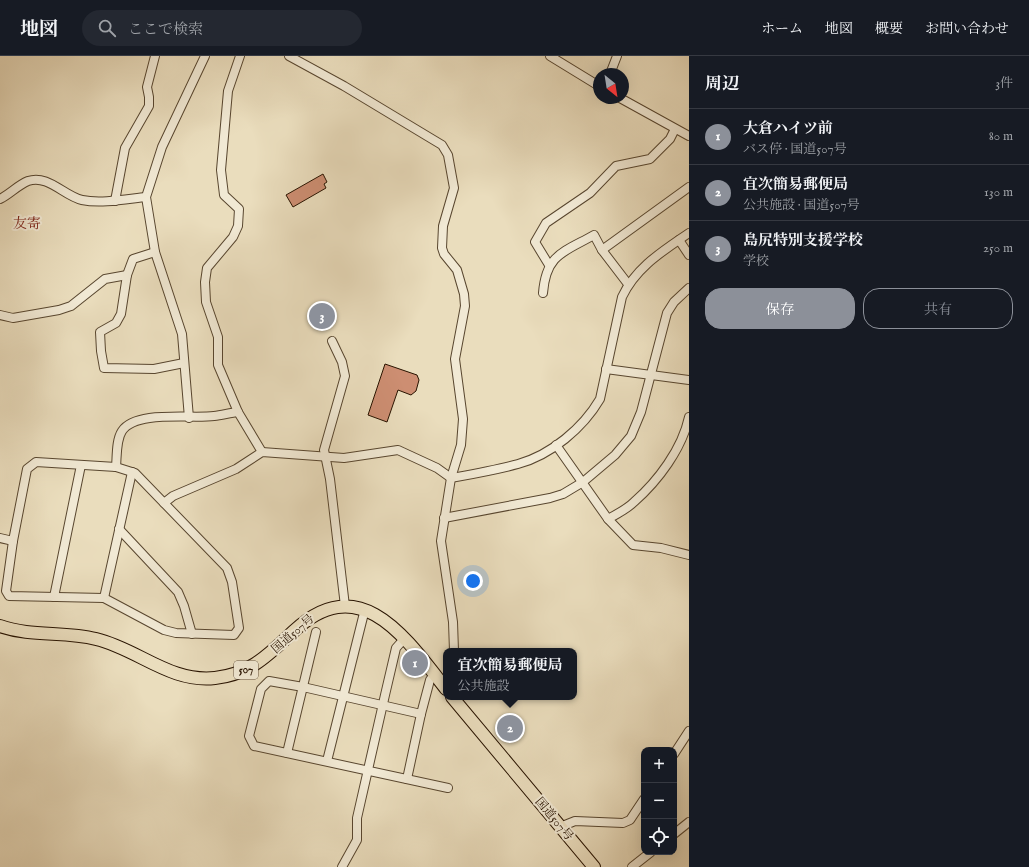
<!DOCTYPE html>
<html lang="ja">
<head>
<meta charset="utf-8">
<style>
	body { margin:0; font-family:"IM FELL English","Noto Serif JP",serif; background:#242831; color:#f1f3f6 }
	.controls { position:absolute; right:12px; bottom:12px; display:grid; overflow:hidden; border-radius:8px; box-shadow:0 4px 16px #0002 }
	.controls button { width:36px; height:36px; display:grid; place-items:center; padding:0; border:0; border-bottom:1px solid #363941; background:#171b24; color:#f1f3f6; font:20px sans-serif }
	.compass { position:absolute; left:593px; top:12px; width:36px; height:36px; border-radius:50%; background:#171b24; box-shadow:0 4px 16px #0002; rotate:150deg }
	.you { position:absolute; left:473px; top:525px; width:14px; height:14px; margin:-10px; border:3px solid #fff; border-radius:50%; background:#1a73e8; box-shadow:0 0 0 6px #1a73e833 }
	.badge { display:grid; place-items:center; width:26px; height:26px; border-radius:50%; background:#8c9099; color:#fff; font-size:13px; font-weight:700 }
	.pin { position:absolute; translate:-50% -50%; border:2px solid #fff; box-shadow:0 1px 4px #0006 }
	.popup { position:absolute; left:443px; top:592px; width:134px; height:52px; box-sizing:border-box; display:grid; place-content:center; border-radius:8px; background:#171b24; filter:drop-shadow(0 1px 3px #0005); font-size:13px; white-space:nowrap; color:#9ea1a6 }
	.popup b { font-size:15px; color:#f1f3f6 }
	.popup::after { content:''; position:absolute; left:50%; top:100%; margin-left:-8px; border:8px solid transparent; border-top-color:#171b24 }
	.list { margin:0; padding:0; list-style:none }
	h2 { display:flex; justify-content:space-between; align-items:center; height:52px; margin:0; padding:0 16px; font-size:17px }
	h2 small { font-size:13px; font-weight:400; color:#9ea1a6 }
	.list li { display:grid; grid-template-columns:26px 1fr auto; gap:12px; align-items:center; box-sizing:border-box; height:56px; padding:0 16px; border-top:1px solid #363941 }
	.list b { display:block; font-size:15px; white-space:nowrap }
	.list p { margin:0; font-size:13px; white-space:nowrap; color:#9ea1a6 }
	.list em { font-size:13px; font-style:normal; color:#9ea1a6 }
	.actions { display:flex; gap:8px; padding:12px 16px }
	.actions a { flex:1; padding:9px 0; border:1px solid #8c9099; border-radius:16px; text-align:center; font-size:14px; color:#8c9099 }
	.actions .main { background:#8c9099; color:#fff }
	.icon { flex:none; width:22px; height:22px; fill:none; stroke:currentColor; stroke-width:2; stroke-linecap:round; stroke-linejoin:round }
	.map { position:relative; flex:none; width:689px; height:811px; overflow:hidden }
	header { display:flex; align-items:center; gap:24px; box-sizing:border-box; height:56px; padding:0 20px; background:#171b24; border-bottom:1px solid #363941 }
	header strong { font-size:19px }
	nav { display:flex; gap:22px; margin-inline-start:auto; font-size:14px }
	.search { width:280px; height:36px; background:#242831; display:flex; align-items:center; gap:10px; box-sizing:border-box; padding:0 14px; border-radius:22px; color:#9ea1a6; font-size:15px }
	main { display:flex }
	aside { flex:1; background:#171b24 }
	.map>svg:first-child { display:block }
</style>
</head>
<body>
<header>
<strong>地図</strong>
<div class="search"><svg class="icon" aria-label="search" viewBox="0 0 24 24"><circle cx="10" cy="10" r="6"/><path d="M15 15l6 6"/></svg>ここで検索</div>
<nav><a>ホーム</a><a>地図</a><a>概要</a><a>お問い合わせ</a></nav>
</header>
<main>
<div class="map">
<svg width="689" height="811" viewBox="0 0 689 811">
	<rect width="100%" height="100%" fill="#eaddbd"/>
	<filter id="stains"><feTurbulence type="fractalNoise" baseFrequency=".005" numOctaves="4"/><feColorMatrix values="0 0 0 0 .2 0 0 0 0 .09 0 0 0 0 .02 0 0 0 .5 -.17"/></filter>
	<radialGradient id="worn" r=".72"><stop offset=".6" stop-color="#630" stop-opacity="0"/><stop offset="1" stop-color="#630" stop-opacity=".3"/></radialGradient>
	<!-- building -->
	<g fill="#cd8e72" stroke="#281300">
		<polygon points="323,118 327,126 324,128 326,132 293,151 286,139"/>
		<polygon points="385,308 417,319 419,324 416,335 411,339 398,334 387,366 368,359"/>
	</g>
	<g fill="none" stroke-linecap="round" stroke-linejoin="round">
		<!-- minor casing -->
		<g stroke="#58462f" stroke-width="10">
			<g id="minor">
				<polyline points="240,0 228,35 221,114 224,139 239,153 238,170 233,181 207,212 205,226 206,246 218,281 218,309 238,356 262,396"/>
				<polyline points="289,0 344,30 427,80 442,89 448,99 454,132 443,170 442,192 444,198 457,214 464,238 465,250 455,303 463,363 461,389 451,422 441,485 453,566 454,595"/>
				<polyline points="550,0 599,30"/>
				<polyline points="610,18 617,0"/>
				<polyline points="620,42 689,80"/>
				<path d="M0,143c10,-5 18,-14 28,-18 20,-7 36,15 54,19 19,4 45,-1 64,-3"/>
				<polyline points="115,145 125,92 149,50 149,41 147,31 155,0"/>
				<polyline points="679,184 689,199"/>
				<polyline points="602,194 689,131"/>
				<polyline points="155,196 133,203 127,219 121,258 116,267 100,276 101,295 104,312 154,313 184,307"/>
				<polyline points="549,209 535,186 546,167 590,137 616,110 650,103 670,83 675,73"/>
				<path d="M543,237c3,-39 21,-41 51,-58l8,15 26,34"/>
				<polyline points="0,259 13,262 59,254 71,250 105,223 127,219"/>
				<polyline points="332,285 342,306 345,320 324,394 330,423 345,550"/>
				<polyline points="606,313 689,324"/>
				<polyline points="189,362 182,278 155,196 146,141 162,91 205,0"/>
				<path d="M556,389l52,74c9,-5 19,-10 26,-17 24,-21 48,-53 55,-85"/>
				<polygon points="36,406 116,411 135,417 227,512 232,526 239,572 234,579 176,577 164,574 104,542 9,540 6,535 13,485 27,413"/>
				<path d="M116,411c1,-11 0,-27 6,-36 14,-21 69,-12 92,-15 8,-1 16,-3 24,-4"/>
				<path d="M164,447l9,-7 63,-27 26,-17 82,6 54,-8 39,18 14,10c22,-4 45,-8 67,-14 33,-9 65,-36 82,-65l22,-102c14,-30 41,-46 67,-64"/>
				<polyline points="444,462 550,442 563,438 583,426 615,399 631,380 641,356 667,257 674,246 689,232"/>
				<polyline points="608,463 633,489 661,492 689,499"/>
				<polyline points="119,473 178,536 184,550 192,578"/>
				<polyline points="0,482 13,485"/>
				<polyline points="54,541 81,409"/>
				<polyline points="104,542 132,416"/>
				<polyline points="421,658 303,631 269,625 261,633 249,680 254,690 448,732"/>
				<polyline points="287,697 316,576"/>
				<polyline points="674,698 689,675"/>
				<polyline points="327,705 365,553"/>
				<polyline points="407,723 421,658 430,624 434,618"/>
				<polyline points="560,771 575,765 623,767 630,764 644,743"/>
				<polyline points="674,778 689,766"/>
				<polyline points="342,811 357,784 357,762 385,639 396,592 404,583"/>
				<polyline points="632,811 651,796"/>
			</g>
		</g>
		<!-- highway casing -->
		<g stroke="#281300" stroke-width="14">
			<g id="highway">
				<path d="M0,570c31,11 64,5 96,13 42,10 74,44 119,39 36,-4 54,-24 79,-47 66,-62 112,7 152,58"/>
				<polyline points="452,641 594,811"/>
			</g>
		</g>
		<!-- minor -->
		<use href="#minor" stroke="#f1e9d4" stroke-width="8"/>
		<!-- highway -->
		<use href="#highway" stroke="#eaddbd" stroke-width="12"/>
	</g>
	<g text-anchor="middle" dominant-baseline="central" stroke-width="4" stroke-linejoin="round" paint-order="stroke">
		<!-- shield labels -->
		<rect fill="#f1e9d4" stroke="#645340" stroke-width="1" x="234" y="605" width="24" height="18" rx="3"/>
		<g font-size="11" font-weight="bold" fill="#281300">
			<text x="246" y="614">507</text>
		</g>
		<!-- street labels -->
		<g font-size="12" fill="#281300" stroke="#f1e9d4">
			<text transform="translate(293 578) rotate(-41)">国道507号</text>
			<text transform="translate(554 763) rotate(50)">国道507号</text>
		</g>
		<!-- quarter labels -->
		<g font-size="14" fill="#7a1f14" stroke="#f1e9d4">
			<text x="27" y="168">友寄</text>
		</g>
	</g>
	<rect width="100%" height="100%" filter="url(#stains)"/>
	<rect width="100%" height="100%" fill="url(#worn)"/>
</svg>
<div class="controls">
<button>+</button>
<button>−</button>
<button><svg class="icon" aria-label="locate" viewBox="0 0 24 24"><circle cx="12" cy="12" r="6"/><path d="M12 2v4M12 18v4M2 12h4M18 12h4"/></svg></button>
</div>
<svg class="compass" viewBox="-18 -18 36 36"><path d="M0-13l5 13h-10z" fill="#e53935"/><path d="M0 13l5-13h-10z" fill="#9ea1a6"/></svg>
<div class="you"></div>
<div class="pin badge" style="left:415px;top:607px">1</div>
<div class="pin badge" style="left:510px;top:672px">2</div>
<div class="popup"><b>宜次簡易郵便局</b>公共施設</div>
<div class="pin badge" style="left:322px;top:260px">3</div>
</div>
<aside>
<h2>周辺<small>3件</small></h2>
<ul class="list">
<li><span class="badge">1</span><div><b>大倉ハイツ前</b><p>バス停 · 国道507号</p></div><em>80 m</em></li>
<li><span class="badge">2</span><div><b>宜次簡易郵便局</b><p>公共施設 · 国道507号</p></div><em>130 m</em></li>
<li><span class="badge">3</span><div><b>島尻特別支援学校</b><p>学校</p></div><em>250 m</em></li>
</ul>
<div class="actions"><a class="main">保存</a><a>共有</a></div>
</aside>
</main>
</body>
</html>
